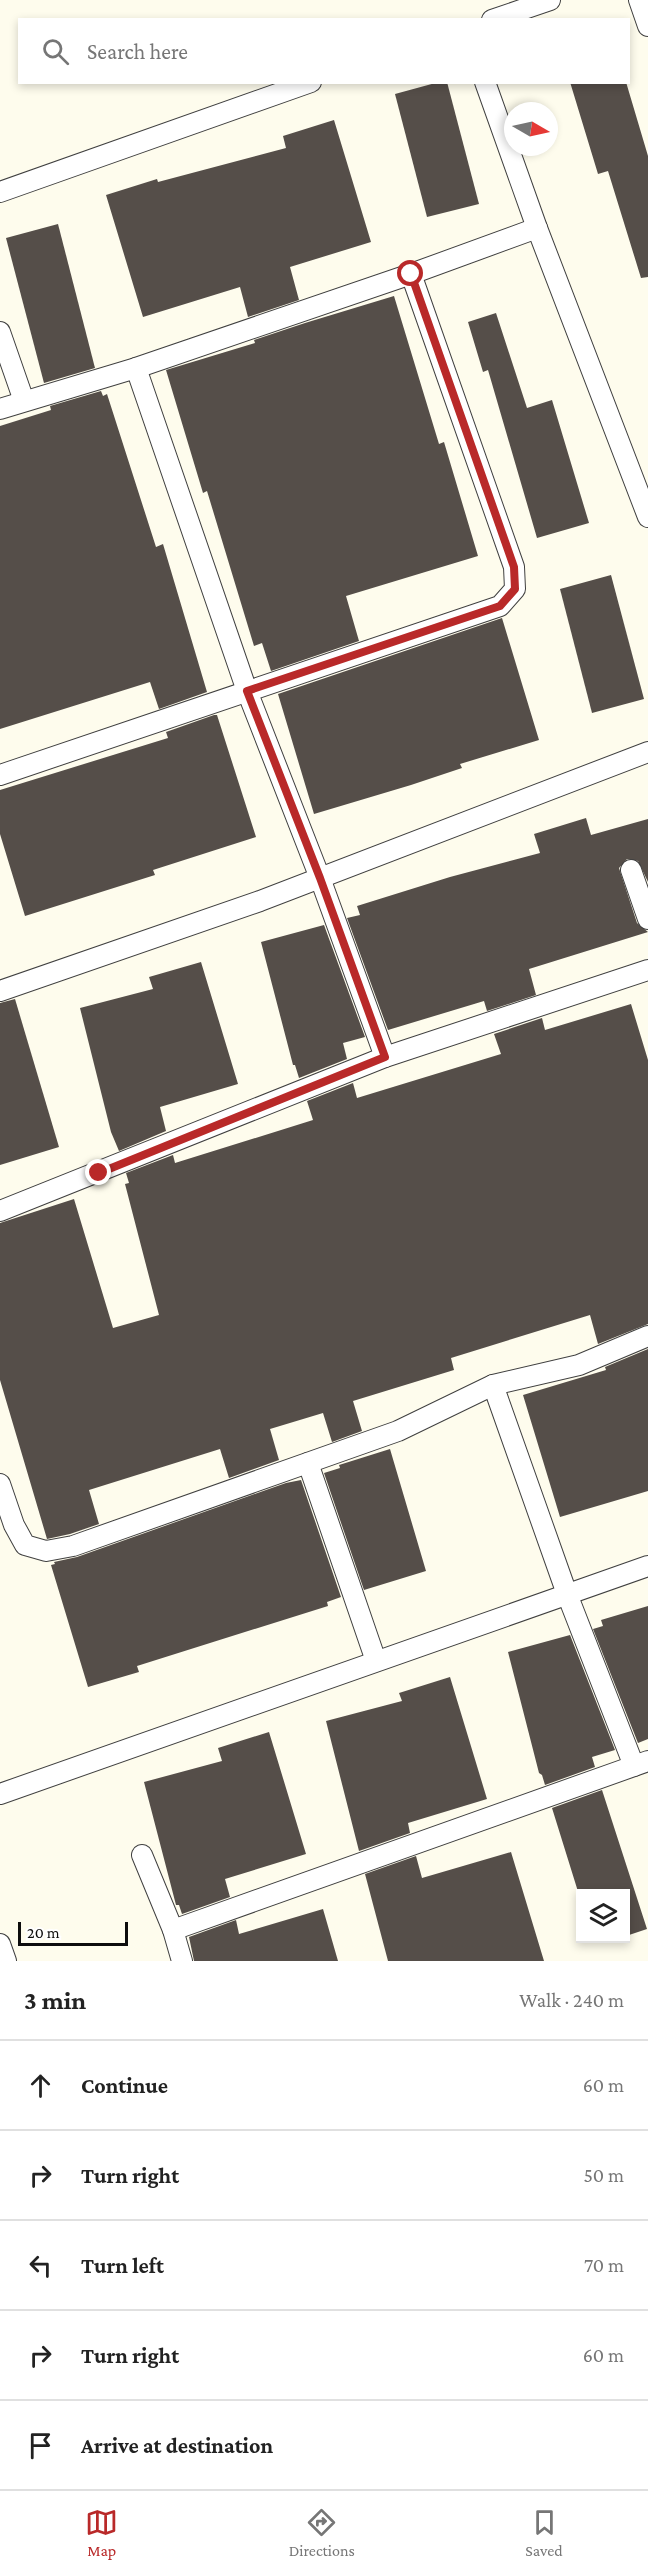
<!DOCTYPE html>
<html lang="en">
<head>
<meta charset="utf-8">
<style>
	body { margin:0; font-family:"Crimson Pro",serif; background:#f2f2f2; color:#222 }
	.controls { position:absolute; right:18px; bottom:18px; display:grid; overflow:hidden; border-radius:0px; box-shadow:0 3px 9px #0003 }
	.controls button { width:54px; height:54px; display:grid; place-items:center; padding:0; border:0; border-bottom:2px solid #e0e0e0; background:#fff; color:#222; font:30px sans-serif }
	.compass { position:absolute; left:504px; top:102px; width:54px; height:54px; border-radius:50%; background:#fff; box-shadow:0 3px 9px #0003; rotate:99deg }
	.scale { position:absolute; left:18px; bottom:15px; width:110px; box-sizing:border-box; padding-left:6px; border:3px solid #0d0d0d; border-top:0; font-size:16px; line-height:21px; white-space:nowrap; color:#0d0d0d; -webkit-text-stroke:4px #fff; paint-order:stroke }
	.stop { position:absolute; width:18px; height:18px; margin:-14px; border:4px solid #b92929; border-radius:50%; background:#fff }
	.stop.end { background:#b92929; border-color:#fff; box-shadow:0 2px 6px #0008 }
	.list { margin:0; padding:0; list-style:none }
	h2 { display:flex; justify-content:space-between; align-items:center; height:78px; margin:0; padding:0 24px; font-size:26px }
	h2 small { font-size:20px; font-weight:400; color:#767676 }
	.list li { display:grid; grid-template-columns:39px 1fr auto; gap:18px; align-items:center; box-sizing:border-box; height:90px; padding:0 24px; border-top:2px solid #e0e0e0 }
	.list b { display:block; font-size:22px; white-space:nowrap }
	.list em { font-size:20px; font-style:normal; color:#767676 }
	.icon { flex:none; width:33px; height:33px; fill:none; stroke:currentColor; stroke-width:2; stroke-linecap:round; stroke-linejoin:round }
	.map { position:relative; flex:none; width:648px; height:1961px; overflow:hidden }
	.search { position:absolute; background:#fff; box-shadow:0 3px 9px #0003; left:18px; right:18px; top:18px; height:66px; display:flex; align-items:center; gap:15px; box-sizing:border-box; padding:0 21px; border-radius:0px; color:#767676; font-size:22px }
	.sheet { height:528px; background:#fff }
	nav { display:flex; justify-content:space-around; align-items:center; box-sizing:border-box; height:84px; border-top:2px solid #e0e0e0; background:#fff; font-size:16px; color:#767676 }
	nav a { display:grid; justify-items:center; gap:3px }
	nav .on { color:#b92929 }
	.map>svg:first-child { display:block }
</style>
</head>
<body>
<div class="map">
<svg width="648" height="1961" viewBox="0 0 648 1961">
	<rect width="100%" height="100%" fill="#fefced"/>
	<!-- building -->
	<g fill="#554e49">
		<polygon points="439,82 447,82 479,204 427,217 395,94"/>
		<polygon points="570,82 626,82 648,156 648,277 641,278 608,171 598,174"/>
		<polygon points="334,120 371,242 290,267 299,300 248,317 240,287 143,317 106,195 157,179 158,182 286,148 283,136"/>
		<polygon points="58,224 95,368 44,383 6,238"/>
		<polygon points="394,296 439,444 444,442 478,556 346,596 359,641 271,671 262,643 254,646 207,491 203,493 166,370 255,343 254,340 305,323"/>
		<polygon points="496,313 527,408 552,400 589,523 537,538 488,370 483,372 468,322"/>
		<polygon points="101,391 103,396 107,394 156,547 163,544 207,692 159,709 150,682 0,729 0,426 51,410 50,406"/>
		<polygon points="611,575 644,699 592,713 560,589"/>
		<polygon points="502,618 539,740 460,764 462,768 411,785 314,814 278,694"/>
		<polygon points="214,715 217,715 256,837 153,870 155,875 25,916 0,834 0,790 168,738 166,732"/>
		<polygon points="586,818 591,835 648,819 648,882 638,861 627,859 619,868 637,923 648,932 529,969 536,995 487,1011 484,1001 388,1030 347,918 360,915 357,906 450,877 540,853 534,834"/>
		<polygon points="324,925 365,1037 343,1043 347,1059 299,1078 295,1065 293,1065 261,942"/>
		<polygon points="201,962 238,1084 160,1107 166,1131 119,1151 111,1132 80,1008 153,989 149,977"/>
		<polygon points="15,999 59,1147 0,1165 0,1003"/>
		<polygon points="631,1004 648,1060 648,1324 598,1344 590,1315 451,1358 454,1370 353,1401 362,1431 332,1442 323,1413 270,1429 279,1460 229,1478 220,1449 89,1490 99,1524 70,1534 47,1539 0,1380 0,1223 74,1199 113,1328 159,1315 125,1184 129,1183 126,1173 173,1155 175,1163 313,1120 307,1101 353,1083 357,1098 501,1054 494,1034 542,1018 545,1030"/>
		<polygon points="648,1349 648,1491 560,1517 523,1395 606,1370 605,1367"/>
		<polygon points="390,1449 426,1571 364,1590 324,1473 340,1468 339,1465"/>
		<polygon points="301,1480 341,1597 327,1602 328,1606 137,1666 139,1672 88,1687 51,1565 55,1564 54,1562 77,1557 286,1483"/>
		<polygon points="648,1606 648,1739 638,1743 593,1629 603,1626 601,1620"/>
		<polygon points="570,1635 615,1750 592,1757 595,1767 545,1785 542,1775 539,1773 508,1652"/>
		<polygon points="450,1677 487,1799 408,1823 410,1833 359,1851 326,1721 402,1701 399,1693"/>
		<polygon points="269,1732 306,1854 225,1879 230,1897 182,1914 179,1905 176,1905 144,1782 222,1761 218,1748"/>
		<polygon points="602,1790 647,1929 626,1936 626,1893 580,1893 580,1898 552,1808"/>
		<polygon points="511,1852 544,1961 388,1961 365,1874 416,1856 422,1878"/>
		<polygon points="323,1909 338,1961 194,1961 189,1937 236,1920 239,1934"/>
	</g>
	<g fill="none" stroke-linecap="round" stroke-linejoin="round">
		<!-- service casing -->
		<g stroke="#404040" stroke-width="22">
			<g id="service">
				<polyline points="639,0 648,26"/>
				<polyline points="492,20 550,0"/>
				<polyline points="485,82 537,228 648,517"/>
				<polyline points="0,192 311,82"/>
				<polyline points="0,332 24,401"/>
				<polyline points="136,368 247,691 320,878 385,1057"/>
				<polyline points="0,409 136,368 411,274 537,228"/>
				<polyline points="0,775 500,606 515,589 514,567 411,274"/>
				<polyline points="631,870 648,919"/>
				<polyline points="0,991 260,901 648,752"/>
				<polyline points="0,1211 385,1057 648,970"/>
				<polyline points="493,1385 567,1594 634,1766"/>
				<polyline points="308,1463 376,1661"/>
				<polyline points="0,1484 14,1525 25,1545 46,1551 73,1546 398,1431 493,1385 579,1365 648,1336"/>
				<polyline points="0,1794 648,1566"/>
				<polyline points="142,1855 173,1930 182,1961"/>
				<polyline points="173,1930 648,1761"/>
				<polyline points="0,1944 6,1961"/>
			</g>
		</g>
		<!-- service -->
		<use href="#service" stroke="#fff" stroke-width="20"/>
	</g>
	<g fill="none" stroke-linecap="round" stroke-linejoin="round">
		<!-- route -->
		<polyline stroke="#b92929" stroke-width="8" points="99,1173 385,1057 320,878 247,691 500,606 515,589 514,567 411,274"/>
	</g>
</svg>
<div class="controls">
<button><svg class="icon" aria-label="layers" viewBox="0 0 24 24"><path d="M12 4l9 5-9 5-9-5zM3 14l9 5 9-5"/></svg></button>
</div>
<svg class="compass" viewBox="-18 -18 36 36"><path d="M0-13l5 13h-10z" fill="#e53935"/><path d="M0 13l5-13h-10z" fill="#767676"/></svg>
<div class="scale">20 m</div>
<div class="stop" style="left:411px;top:274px"></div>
<div class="stop end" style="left:99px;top:1173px"></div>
<div class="search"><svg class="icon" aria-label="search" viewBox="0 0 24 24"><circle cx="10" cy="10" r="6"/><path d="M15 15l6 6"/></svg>Search here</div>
</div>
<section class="sheet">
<h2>3 min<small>Walk · 240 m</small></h2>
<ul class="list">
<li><svg class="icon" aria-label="ahead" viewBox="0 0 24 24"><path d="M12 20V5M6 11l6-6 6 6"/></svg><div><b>Continue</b></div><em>60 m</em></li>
<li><svg class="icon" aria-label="right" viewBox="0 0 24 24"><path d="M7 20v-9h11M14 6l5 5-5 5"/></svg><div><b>Turn right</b></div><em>50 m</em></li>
<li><svg class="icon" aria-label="left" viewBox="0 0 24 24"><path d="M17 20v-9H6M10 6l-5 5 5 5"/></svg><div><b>Turn left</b></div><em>70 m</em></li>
<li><svg class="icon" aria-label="right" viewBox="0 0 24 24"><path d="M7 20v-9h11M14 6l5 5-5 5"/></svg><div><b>Turn right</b></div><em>60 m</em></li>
<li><svg class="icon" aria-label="arrive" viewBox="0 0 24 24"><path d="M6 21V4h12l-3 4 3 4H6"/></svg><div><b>Arrive at destination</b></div></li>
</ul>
</section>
<nav>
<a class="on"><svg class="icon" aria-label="map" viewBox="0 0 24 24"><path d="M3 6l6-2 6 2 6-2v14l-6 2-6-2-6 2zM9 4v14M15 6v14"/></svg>Map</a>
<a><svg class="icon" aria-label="directions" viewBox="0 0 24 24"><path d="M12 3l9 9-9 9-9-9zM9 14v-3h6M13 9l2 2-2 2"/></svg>Directions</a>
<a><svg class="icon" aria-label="saved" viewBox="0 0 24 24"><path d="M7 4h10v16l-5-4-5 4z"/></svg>Saved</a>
</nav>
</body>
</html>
